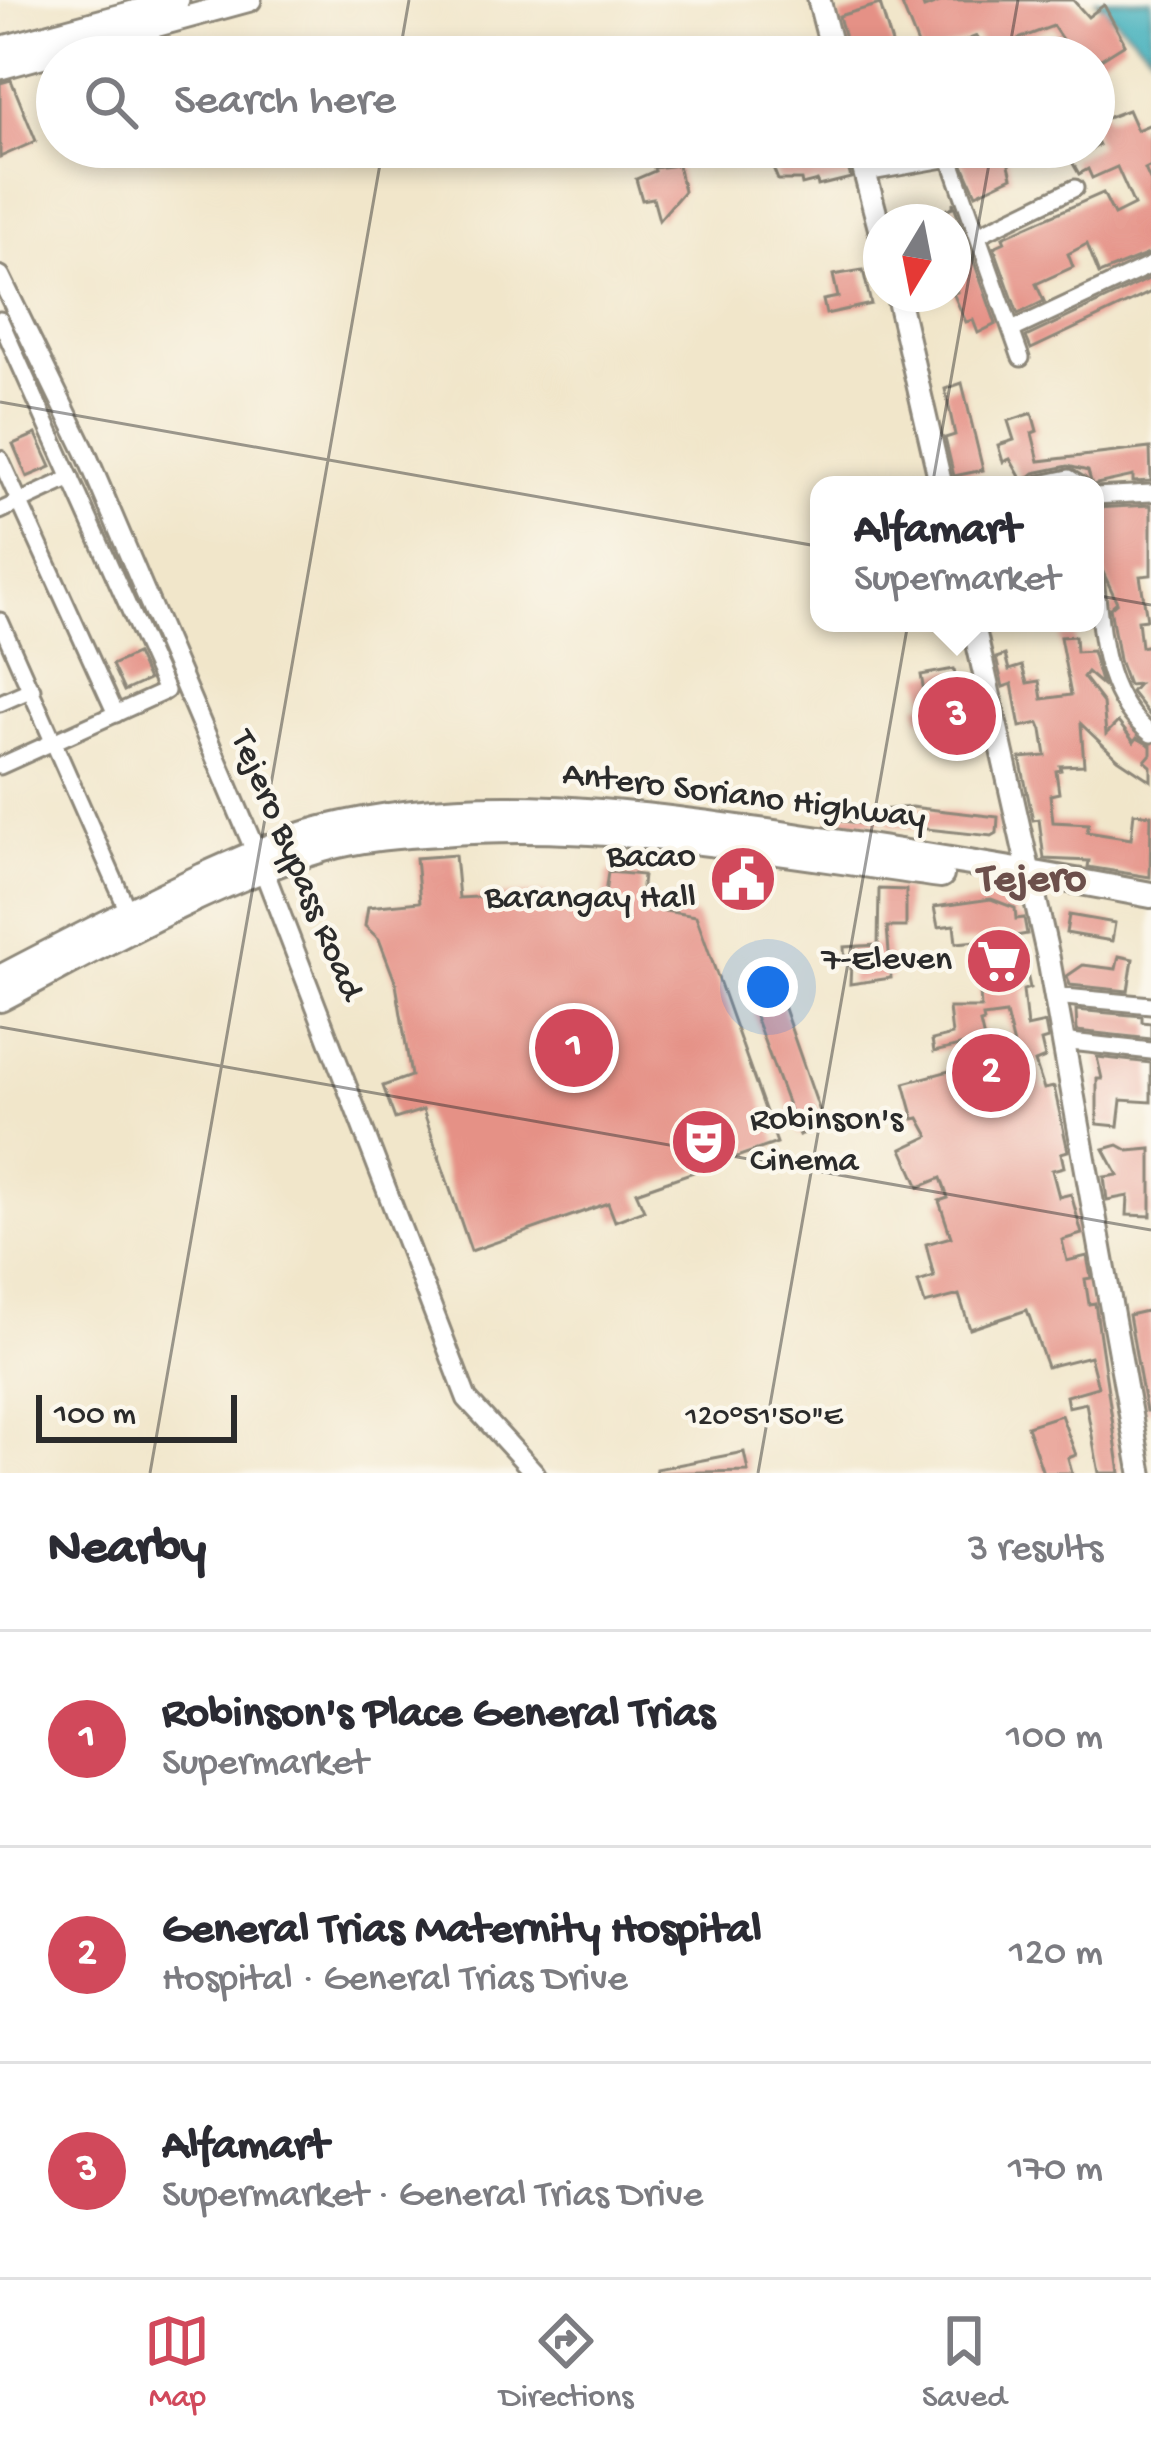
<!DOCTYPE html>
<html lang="en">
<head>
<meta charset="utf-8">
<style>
	body { margin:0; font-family:"Gochi Hand",sans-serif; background:#f2f2f3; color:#2b2b33 }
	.compass { position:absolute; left:863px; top:204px; width:108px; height:108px; border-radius:50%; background:#fff; box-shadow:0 6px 18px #0003; rotate:190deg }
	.scale { position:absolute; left:36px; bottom:30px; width:201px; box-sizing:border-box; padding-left:12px; border:6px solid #2b2b2b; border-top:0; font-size:33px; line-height:42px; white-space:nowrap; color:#2b2b2b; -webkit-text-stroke:9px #fbf7ec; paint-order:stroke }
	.you { position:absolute; left:768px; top:987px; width:42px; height:42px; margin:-30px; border:9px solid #fff; border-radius:50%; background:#1a73e8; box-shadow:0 0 0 18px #1a73e833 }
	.badge { display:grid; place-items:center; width:78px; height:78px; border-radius:50%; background:#d1495b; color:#fff; font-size:39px; font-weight:700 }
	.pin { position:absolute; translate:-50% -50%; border:6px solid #fff; box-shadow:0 3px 12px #0006 }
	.popup { position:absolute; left:810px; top:476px; width:294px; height:156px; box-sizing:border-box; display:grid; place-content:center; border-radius:24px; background:#fff; filter:drop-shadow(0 3px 9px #0005); font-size:39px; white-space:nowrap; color:#7c7c81 }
	.popup b { font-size:45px; color:#2b2b33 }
	.popup::after { content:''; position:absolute; left:50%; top:100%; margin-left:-24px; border:24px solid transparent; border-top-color:#fff }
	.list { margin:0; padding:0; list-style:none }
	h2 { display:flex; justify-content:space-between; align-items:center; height:156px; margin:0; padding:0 48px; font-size:51px }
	h2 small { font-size:39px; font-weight:400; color:#7c7c81 }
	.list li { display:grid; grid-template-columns:78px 1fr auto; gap:36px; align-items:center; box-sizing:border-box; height:216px; padding:0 48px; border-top:3px solid #e1e1e2 }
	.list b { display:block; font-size:45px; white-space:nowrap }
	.list p { margin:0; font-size:39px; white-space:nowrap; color:#7c7c81 }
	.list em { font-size:39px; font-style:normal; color:#7c7c81 }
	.icon { flex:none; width:66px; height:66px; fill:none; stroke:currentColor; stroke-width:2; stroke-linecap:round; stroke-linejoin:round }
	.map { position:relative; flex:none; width:1151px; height:1473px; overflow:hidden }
	.search { position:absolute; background:#fff; box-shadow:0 6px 18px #0003; left:36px; right:36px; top:36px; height:132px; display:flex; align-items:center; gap:30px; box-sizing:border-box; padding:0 42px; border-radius:66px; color:#7c7c81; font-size:45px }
	.sheet { height:804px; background:#fff }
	nav { display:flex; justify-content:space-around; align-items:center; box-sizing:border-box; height:168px; border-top:3px solid #e1e1e2; background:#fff; font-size:33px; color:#7c7c81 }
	nav a { display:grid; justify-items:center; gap:6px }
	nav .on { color:#d1495b }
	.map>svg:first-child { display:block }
</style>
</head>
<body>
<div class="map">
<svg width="1151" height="1473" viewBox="0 0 1151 1473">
	<rect width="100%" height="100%" fill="#fbf7ec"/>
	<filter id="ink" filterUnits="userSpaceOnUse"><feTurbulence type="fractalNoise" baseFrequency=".00833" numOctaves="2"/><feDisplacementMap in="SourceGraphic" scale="24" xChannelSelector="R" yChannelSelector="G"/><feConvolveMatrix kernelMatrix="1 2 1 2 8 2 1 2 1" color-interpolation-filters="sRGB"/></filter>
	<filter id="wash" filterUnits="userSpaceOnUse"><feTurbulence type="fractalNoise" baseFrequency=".004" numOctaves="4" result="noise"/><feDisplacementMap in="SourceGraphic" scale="48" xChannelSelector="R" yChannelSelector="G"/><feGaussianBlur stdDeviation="2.7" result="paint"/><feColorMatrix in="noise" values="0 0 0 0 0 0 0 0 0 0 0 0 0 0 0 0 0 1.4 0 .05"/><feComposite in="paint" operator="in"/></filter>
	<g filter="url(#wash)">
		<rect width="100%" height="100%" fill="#f1e6ca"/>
		<!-- water -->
		<polygon fill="#3fafbb" stroke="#356d73" stroke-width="3" points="1096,0 1151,0 1151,54"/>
		<g id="blocks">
			<!-- building -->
			<g fill="#e59186" fill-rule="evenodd">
				<polygon points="916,0 921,0 924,8 945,0 1073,0 1088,17 1104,5 1125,44 1101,59 1074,57 1053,26 1018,39 1020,43 1000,54 1002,57 985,57 977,36 941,50 944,57 923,57 902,5"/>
				<polygon points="880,4 896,57 850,57 839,16"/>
				<polygon points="11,80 36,141 0,157 0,83"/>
				<polygon points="1094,91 1107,118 1128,110 1137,130 1151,124 1151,166 1145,169 1151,182 1151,253 1099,274 1087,244 1068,254 1073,267 1036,284 1044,301 1018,314 994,247 1005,242 1003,237 1103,193 1114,215 1134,205 1117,167 1092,178 1088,169 1079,174 1071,160 1099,145 1094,133"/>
				<polygon points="765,147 842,147 851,178 818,186 817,181 802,185 801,180 778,180"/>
				<polygon points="955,147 989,147 990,156 1005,149 1012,177 976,194"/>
				<polygon points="678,165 684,191 659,220 653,198 642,200 636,179 655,171 654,168"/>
				<polygon points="953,202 996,324 978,333 973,320 966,322 953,293 957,292 953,264 958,262 953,246 953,222 944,222 940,212 953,207"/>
				<polygon points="863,270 871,304 826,314 823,300 838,297 833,275"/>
				<polygon points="1151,278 1151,292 1031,349 1026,337"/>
				<polygon points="962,383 983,470 954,476 945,438 955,435 945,389"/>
				<polygon points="1032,413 1037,431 1032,433 1039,461 1150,448 1151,481 1133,482 1133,476 1092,485 1088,471 1068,466 1034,473 1023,482 1010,459 1003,462 998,445 1014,440 1008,421"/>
				<polygon points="36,434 51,467 27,477 13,444"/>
				<polygon points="1151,505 1151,575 1140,576 1147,619 1138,620 1141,647 1150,645 1151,651 1151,717 1131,692 1138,684 1128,685 1119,660 1110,608 1117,602 1101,568 1095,527 1095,508"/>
				<polygon points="1075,636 1076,652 1092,651 1102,685 1087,672 1083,677 1103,703 1106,734 1118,722 1134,742 1137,738 1151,746 1151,754 1145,761 1151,766 1151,781 1118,759 1081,724 1084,765 1060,766 1061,770 1056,771 1059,793 1050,795 1053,822 1089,824 1087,832 1131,839 1134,813 1151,815 1150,877 1088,867 1089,861 1044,859 1039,819 1033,820 1020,758 1046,756 1042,730 1039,723 1020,727 1012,684 1003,687 996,658 1005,655 1009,670 1022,666 1027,683 1039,681 1042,699 1071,695 1060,637"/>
				<polygon points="136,654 148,680 124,691 112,665"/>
				<polygon points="954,669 959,696 969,694 976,733 946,739 941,713 920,718 917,705 926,703 921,675"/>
				<polygon points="911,807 998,817 997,833 992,836 889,825 889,820 858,823 829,819 829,815"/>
				<polygon points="455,855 459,898 540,894 604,901 608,872 643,875 640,907 696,916 777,1143 636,1192 644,1210 615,1221 608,1203 471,1251 423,1110 395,1119 383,1086 411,1076 396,984 379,939 365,926 368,907 420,902 416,858"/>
				<polygon points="879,889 906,890 906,927 887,927 891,978 850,984 851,965 845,964 844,947 878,945"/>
				<path d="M991,899l24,9 1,11 8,-1 3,16 -11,2 4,35 6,-2 4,19 -7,2 4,37 18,-4 3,16 -7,2 4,17 -10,4 9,27 10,-2 14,64 -7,2 3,14 -12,3 7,27 12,-3 11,40 -20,6 5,21 20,-5 4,22 -6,1 4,25 6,-1 25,170h-21l-13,-70 -18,4 -2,-11 32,-9 -8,-31 -43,11 -20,-57 -57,19 -11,-34 -34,9 -7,-22 16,-5 -8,-33 25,-7 -12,-36 9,-3 -7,-20 -22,9 -17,-38 27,-13 -10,-18 -5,1 -10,-36 68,-18 -4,-21 -34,8 -2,-12 20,-5 -3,-27h32l-4,-67 -21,2 -2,-18 -16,2 -4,-20zM1006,1014l10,40 -27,7 -9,-38 4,-1 -1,-5z"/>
				<polygon points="1069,915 1115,923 1112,941 1066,933"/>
				<polygon points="1119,956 1133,959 1128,991 1070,985 1067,976 1083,965 1116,969"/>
				<polygon points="781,1000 825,1126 799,1135 753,1011"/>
				<polygon points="1076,1010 1142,1016 1142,1022 1151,1023 1151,1039 1077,1031"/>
				<polygon points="1097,1057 1151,1063 1151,1102 1121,1100 1118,1126 1097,1124 1097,1079 1102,1079"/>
				<polygon points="1118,1145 1129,1151 1151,1149 1151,1216 1127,1215 1128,1196 1107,1200 1104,1177 1118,1175 1104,1149"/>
				<polygon points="1151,1310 1151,1411 1146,1411 1129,1315"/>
				<polygon points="1061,1415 1076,1455 1068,1458 1072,1473 1043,1473 1027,1426"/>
				<polygon points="744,1452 748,1471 656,1473 656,1469"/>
			</g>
		</g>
	</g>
	<g filter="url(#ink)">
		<use href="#blocks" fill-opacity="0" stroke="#8e887a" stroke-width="3"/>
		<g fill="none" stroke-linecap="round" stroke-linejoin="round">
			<!-- minor casing -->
			<g stroke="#8e887a" stroke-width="21">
				<g id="minor">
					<polyline points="865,173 950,158 1021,358"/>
					<polyline points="978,235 1075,188"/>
					<polyline points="0,320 166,691 0,766"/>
					<polyline points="1012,330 1151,265"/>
					<polyline points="0,459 116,714"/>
					<polyline points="1036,485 1069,478 1080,485"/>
					<polyline points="1095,496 1151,493"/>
					<polyline points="0,511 71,478"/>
					<path d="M1095,578c7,58 7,117 56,156"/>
					<polyline points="0,621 128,911"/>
					<polyline points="0,703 32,689"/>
					<polyline points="1054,996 1151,1005"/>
					<polyline points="1062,1041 1151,1051"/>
				</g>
			</g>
			<!-- tertiary casing -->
			<g stroke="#8e887a" stroke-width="24">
				<polyline id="tertiary" points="0,276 85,451 264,871 467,1399 535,1473"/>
			</g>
			<!-- secondary casing -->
			<g stroke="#8e887a" stroke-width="27">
				<g id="secondary">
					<polyline points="819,0 834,57"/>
					<polyline points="0,48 178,0"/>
					<polyline points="0,68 250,0"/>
					<polyline points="858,147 881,234"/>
					<polyline points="897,294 941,485"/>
					<polyline points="973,623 1048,956 1141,1473"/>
				</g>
			</g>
			<!-- primary casing -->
			<g stroke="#8e887a" stroke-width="30">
				<g id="primary">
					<path d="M0,978c67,-35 134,-70 203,-102 39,-17 78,-36 119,-47 157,-40 322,-15 479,8 117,17 234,36 350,58"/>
					<path d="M0,999c101,-53 214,-118 323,-150 38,-11 79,-14 118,-16 168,-13 335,20 500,42"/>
				</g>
			</g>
			<!-- minor -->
			<use href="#minor" stroke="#fff" stroke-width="15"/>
			<!-- tertiary -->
			<use href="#tertiary" stroke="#fff" stroke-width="18"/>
			<!-- secondary -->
			<use href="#secondary" stroke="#fff" stroke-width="21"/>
			<!-- primary -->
			<use href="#primary" stroke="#fff" stroke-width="24"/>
		</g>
	</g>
	<!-- ticks -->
	<path fill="none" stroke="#2b2b2b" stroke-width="3" stroke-opacity="0.45" d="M399,57l10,-57M1008,57l10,-57M0,402l1151,203M0,1027l1151,203M150,1473l233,-1326M758,1473l234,-1326"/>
	<!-- icons -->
	<defs>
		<g id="civic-disc" transform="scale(3.45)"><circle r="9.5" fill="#d1495b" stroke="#fbf7ec"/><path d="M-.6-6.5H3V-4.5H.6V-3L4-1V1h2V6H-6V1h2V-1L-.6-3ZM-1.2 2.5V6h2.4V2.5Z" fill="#fff"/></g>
		<g id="supermarket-disc" transform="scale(3.45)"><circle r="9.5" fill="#d1495b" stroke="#fbf7ec"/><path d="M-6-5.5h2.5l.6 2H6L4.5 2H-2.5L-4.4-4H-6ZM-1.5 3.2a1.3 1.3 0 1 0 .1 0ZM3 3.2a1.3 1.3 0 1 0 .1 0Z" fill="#fff"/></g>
		<g id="theatre-disc" transform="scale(3.45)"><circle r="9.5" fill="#d1495b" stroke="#fbf7ec"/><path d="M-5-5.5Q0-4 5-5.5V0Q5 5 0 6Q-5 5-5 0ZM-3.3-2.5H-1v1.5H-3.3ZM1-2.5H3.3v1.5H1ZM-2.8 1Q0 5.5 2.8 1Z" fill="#fff"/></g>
	</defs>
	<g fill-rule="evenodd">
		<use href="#civic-disc" x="743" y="879"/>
		<use href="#supermarket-disc" x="999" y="961"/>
		<use href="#theatre-disc" x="704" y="1142"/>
	</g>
	<g text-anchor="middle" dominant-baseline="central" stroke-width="9" stroke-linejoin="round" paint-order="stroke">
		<!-- street labels -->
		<g font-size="36" fill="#2b2b2b" stroke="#fbf7ec">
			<text transform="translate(744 798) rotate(7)">Antero Soriano Highway</text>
			<text transform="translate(295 866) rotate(67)">Tejero Bypass Road</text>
		</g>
		<!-- poi labels -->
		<g font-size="36" fill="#2b2b2b" stroke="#fbf7ec" text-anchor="end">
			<text x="696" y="858">Bacao<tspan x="696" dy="41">Barangay Hall</tspan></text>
			<text x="952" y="961">7-Eleven</text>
			<text x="750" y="1121" text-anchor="start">Robinson's<tspan x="750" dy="41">Cinema</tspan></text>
		</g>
		<!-- quarter labels -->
		<g font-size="42" font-weight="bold" fill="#6c4f4b" stroke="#fbf7ec">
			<text x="1032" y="881">Tejero</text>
		</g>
	</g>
	<g font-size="30" text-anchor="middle" fill="#2b2b2b" stroke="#fbf7ec" stroke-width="9" stroke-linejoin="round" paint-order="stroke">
		<text x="764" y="1424">120°51'50"E</text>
	</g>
</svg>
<svg class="compass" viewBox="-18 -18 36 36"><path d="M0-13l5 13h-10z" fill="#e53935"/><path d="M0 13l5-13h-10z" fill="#7c7c81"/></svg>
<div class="scale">100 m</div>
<div class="you"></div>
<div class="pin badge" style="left:574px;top:1048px">1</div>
<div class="pin badge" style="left:991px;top:1073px">2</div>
<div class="pin badge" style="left:957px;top:716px">3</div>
<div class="popup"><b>Alfamart</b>Supermarket</div>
<div class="search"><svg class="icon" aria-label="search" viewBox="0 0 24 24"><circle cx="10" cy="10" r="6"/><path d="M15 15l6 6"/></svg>Search here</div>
</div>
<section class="sheet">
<h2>Nearby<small>3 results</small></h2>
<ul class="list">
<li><span class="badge">1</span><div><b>Robinson's Place General Trias</b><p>Supermarket</p></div><em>100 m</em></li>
<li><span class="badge">2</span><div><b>General Trias Maternity Hospital</b><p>Hospital · General Trias Drive</p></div><em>120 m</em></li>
<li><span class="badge">3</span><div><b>Alfamart</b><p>Supermarket · General Trias Drive</p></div><em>170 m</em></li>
</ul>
</section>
<nav>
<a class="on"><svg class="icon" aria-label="map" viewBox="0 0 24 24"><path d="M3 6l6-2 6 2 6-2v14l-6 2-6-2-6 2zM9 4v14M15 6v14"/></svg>Map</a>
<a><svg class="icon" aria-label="directions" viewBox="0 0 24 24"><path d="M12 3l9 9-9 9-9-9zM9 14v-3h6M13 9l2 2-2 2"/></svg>Directions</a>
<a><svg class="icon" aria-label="saved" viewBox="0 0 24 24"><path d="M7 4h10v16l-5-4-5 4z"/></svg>Saved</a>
</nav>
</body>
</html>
